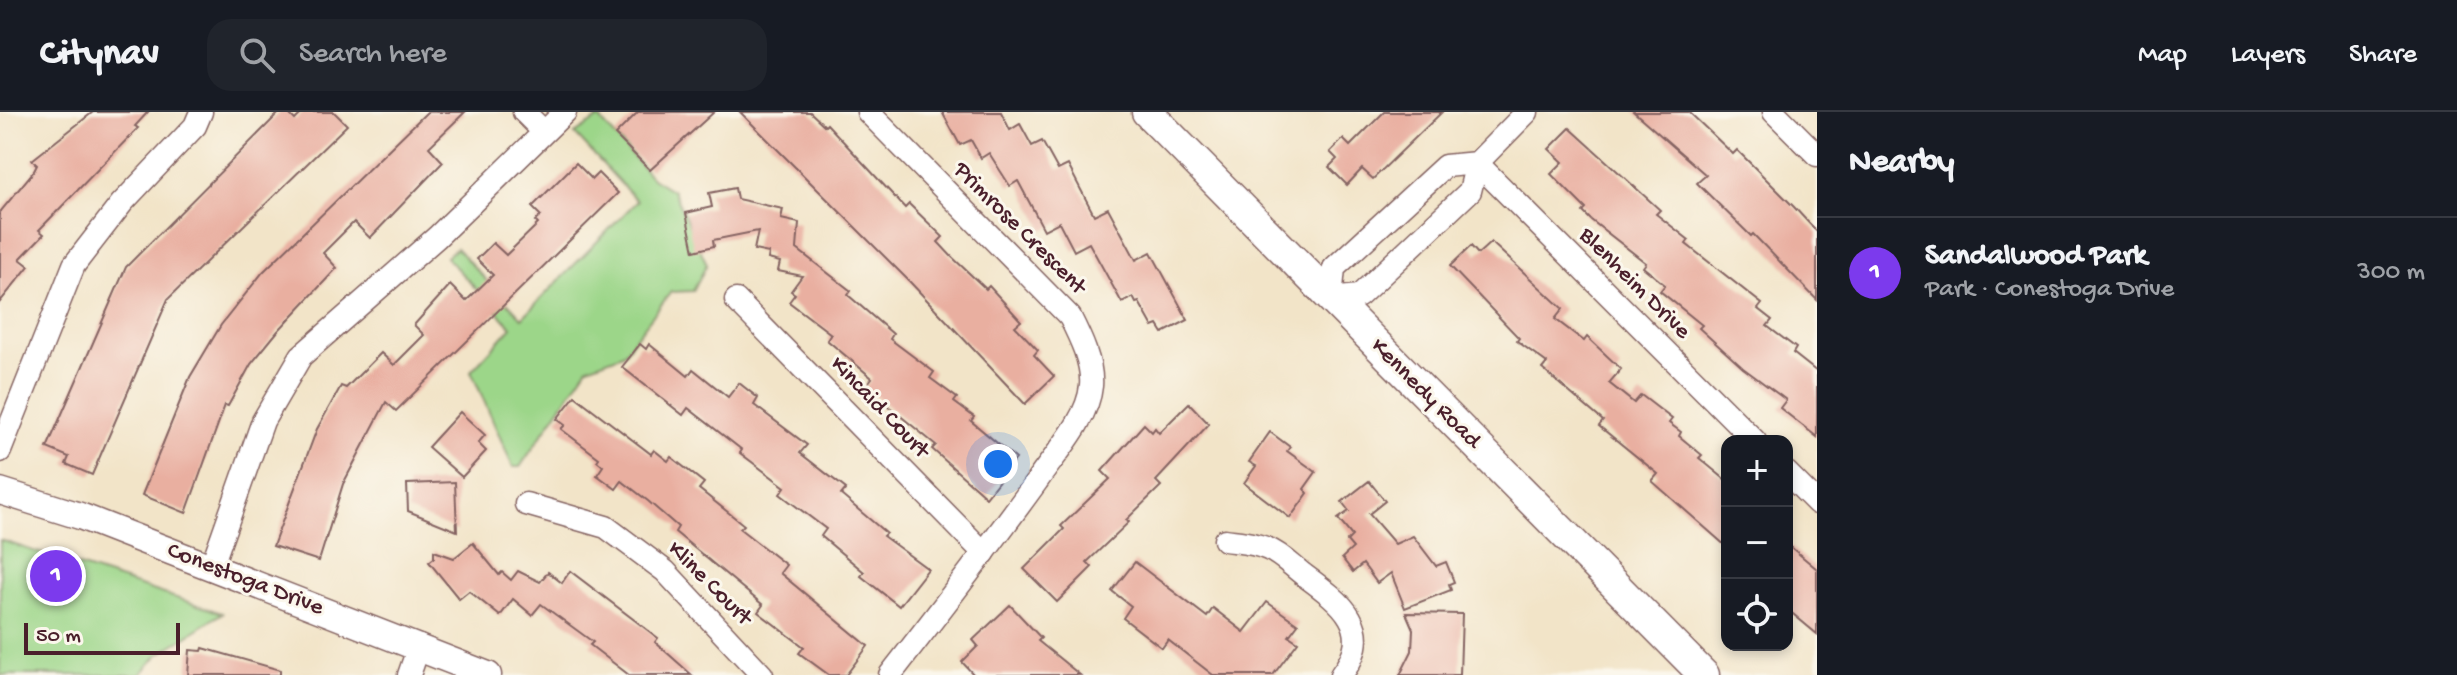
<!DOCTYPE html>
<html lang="en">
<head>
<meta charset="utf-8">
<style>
	body { margin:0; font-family:"Gochi Hand",sans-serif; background:#20242c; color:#f1f3f6 }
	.controls { position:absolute; right:24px; bottom:24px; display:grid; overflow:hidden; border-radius:16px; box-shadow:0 4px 12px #0003 }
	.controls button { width:72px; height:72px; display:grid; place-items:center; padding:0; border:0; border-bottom:2px solid #363941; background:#171b24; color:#f1f3f6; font:40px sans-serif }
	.scale { position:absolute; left:24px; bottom:20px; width:156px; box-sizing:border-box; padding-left:8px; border:4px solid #4a1f2b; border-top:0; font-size:22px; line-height:28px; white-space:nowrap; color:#4a1f2b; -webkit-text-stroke:6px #fbf7ec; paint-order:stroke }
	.you { position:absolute; left:998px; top:352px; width:28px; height:28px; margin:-20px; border:6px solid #fff; border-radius:50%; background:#1a73e8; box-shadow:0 0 0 12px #1a73e833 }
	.badge { display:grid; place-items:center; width:52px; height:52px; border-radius:50%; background:#7c3aed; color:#fff; font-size:26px; font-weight:700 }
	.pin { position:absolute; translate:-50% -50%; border:4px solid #fff; box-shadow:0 2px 8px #0006 }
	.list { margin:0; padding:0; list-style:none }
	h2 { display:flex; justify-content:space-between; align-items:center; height:104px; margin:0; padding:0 32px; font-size:34px }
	h2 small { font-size:26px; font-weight:400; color:#9ea1a6 }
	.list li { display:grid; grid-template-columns:52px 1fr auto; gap:24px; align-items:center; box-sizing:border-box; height:112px; padding:0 32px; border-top:2px solid #363941 }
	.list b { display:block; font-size:30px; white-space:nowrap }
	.list p { margin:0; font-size:26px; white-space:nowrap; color:#9ea1a6 }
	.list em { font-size:26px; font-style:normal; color:#9ea1a6 }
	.icon { flex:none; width:44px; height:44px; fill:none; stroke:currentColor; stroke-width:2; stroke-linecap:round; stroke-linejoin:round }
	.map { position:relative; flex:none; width:1817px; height:563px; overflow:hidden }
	header { display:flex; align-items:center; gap:48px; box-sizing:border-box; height:112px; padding:0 40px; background:#171b24; border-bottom:2px solid #363941 }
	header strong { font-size:38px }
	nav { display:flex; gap:44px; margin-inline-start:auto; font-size:28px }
	.search { width:560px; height:72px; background:#20242c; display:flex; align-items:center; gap:20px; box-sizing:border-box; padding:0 28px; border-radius:24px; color:#9ea1a6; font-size:30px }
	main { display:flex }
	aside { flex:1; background:#171b24 }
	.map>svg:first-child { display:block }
</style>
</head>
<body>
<header>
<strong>Citynav</strong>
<div class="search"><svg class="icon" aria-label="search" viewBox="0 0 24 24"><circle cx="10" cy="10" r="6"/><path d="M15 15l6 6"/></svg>Search here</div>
<nav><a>Map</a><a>Layers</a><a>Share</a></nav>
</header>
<main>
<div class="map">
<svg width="1817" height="563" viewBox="0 0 1817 563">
	<rect width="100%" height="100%" fill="#fbf7ec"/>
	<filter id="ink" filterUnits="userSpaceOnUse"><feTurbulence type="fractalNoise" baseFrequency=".0125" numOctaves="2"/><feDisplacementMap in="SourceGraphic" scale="16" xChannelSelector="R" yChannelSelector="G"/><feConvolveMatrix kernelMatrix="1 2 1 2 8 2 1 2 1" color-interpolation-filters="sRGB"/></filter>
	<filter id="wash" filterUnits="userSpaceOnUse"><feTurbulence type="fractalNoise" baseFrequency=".006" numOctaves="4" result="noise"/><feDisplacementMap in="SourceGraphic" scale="32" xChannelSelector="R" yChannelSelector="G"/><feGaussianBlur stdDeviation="1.8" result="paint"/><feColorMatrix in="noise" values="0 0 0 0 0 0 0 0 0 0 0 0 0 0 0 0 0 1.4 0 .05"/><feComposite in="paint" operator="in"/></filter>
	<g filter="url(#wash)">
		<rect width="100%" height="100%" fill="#f2e4c8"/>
		<!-- green -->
		<g fill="#9cd689" stroke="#737a5a" stroke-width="2">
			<polygon points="599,6 652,66 673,79 707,152 693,179 671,180 623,242 588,255 520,355 513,355 471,259 512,215 446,145 456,136 522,206 637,89 575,22"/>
			<polygon points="0,428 222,501 158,543 140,563 0,563"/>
		</g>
		<g id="blocks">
			<!-- building -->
			<g fill="#e9afa0">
				<polygon points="93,0 148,0 135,14 138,16 39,118 44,122 20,147 29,154 0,190 0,100 34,59 37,53 32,48"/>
				<polygon points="280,0 287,0 295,8 303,0 334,0 347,13 168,187 92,363 66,352 69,345 47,336 126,155"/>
				<polygon points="427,0 465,0 429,35 443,50 370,126 354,110 323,141 337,156 278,219 251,252 228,294 225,293 186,401 142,383 190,265 221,213 263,160"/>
				<polygon points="638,0 714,0 650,58 615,23"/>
				<polygon points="740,0 810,0 825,14 827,12 905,96 909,92 943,125 938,130 952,145 986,177 989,174 1021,209 1015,214 1038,238 1034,243 1054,264 1025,292 910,170"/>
				<polygon points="942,0 1001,0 1010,18 1020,12 1032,34 1042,29 1058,58 1068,53 1094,103 1108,96 1136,148 1151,140 1188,208 1163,221 1158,213 1153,215 1139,190 1136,191 1133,185 1122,191 1089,131 1074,139 1059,110 1044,118 1018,69 1010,74 989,41 981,46 971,28 960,33"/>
				<polygon points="1384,0 1442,0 1373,67 1362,57 1347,73 1329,55 1337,47 1330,40 1343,27 1350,34"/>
				<polygon points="1634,0 1689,0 1733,42 1737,38 1794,95 1817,120 1817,188 1753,122 1751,124 1697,71 1706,63"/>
				<polygon points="1570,16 1660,98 1656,102 1689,128 1686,132 1762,192 1758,197 1772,208 1767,214 1796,236 1793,241 1817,260 1817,325 1780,296 1786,288 1743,256 1699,216 1702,213 1660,179 1665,173 1643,155 1646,151 1591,108 1583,100 1586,97 1551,62 1563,50 1549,37"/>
				<polygon points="576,51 592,67 598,61 618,81 396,299 386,290 343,372 319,449 273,434 317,317 341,274 346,276 381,241 394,253 424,223 414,213 450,173 466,189 493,163 477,147 493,131 506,143 538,112 535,109 541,104 532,95"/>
				<polygon points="735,76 737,87 783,97 781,107 799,111 797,137 851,179 848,183 893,222 890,227 934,260 930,266 957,286 954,290 974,305 971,309 1016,347 986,385 932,337 936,333 865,275 872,266 827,228 831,222 789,190 795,182 791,179 802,164 778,159 780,150 768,147 769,141 754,138 758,119 713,128 714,134 694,139 686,101 712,95 709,81"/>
				<polygon points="1491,130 1563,197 1555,207 1584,229 1587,225 1621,257 1609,271 1634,291 1641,283 1672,307 1669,311 1681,320 1679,324 1702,343 1699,346 1727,369 1727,435 1652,369 1658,362 1599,314 1603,309 1542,257 1547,251 1517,229 1519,226 1450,154 1471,134 1478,142"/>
				<polygon points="640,232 646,237 649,232 688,264 693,257 728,285 739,271 758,286 754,293 807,333 800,341 846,377 841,383 886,421 883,424 928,457 899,494 861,464 864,460 821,424 826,417 780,382 785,375 740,341 742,338 688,296 683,303 622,255"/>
				<polygon points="575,284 651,342 654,338 668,349 671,345 704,371 699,377 744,413 740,417 786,453 780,461 868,534 846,563 829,563 799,541 804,535 758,500 763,493 675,420 678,415 648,389 622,369 616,377 597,363 603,354 597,349 599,346 561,317 565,313 557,307"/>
				<polygon points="1189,291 1209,312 1156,369 1161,374 1126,408 1129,410 1087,450 1092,455 1057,490 1024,457 1064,417 1061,414 1110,367 1102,359 1144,312 1152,320 1155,316 1159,321"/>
				<polygon points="460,300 485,323 478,331 486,339 462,365 428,335"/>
				<polygon points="1270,320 1290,335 1287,339 1316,360 1304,377 1308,381 1290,406 1244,371 1256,354 1249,350"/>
				<polygon points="1369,369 1385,389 1369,402 1395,432 1413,424 1436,454 1446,450 1454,470 1449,472 1451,478 1405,496 1391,461 1377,471 1363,452 1353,460 1342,446 1353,436 1347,429 1352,424 1338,407 1349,399 1342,390"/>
				<polygon points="455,370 457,419 408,399 407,372"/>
				<polygon points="473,431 499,463 502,460 511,468 518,459 540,470 548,460 562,471 570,459 658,526 655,530 692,563 629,563 590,533 593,530 541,492 532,503 513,487 500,504 469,479 459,487 429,450 434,446 434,439 454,446"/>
				<polygon points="1787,432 1817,457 1817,522 1787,497"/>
				<polygon points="1135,450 1207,505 1213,496 1244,520 1267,490 1298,512 1289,524 1298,530 1273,563 1213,563 1168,528 1162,536 1123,506 1131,494 1112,479"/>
				<polygon points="1010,493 1041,526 1038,529 1080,563 974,563 962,550 978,534 973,528"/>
				<polygon points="1406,501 1462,502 1460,563 1400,563 1412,539 1413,517"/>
				<polygon points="203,536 280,558 280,563 188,563 190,538 202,539"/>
			</g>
		</g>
	</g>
	<g filter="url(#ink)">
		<use href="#blocks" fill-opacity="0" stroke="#856462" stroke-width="2"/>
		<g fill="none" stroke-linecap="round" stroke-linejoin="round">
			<!-- minor casing -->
			<g stroke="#856462" stroke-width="25">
				<g id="minor">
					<polyline points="524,0 543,19"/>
					<path d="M868,0l202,205c10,20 23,46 21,69 -3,34 -36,68 -54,95 -48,66 -97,130 -147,194"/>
					<polyline points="1774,0 1817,43"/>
					<polyline points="1477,51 1445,54 1334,156 1331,187 1359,184 1470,79 1477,51 1527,0"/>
					<polyline points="1477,51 1755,329"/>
					<polyline points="736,188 984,441"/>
					<polyline points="0,339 74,153 122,91 195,14 201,0"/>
					<polyline points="1787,361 1817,391"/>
					<polyline points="526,392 606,415 665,459 762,563"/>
					<path d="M1225,428c14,2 31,3 43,9 13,5 25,18 36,26 37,27 73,53 37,100"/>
					<polyline points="211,456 263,309 301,244 437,125 565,0"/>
					<polyline points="409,563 419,534"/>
				</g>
			</g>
			<!-- tertiary casing -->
			<g stroke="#856462" stroke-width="29">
				<polyline id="tertiary" points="0,379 80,404 488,563"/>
			</g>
			<!-- secondary casing -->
			<g stroke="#856462" stroke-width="33">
				<polyline id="secondary" points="1147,0 1704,563"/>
			</g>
			<!-- minor -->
			<use href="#minor" stroke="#fff" stroke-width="22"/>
			<!-- tertiary -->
			<use href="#tertiary" stroke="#fff" stroke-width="26"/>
			<!-- secondary -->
			<use href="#secondary" stroke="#fff" stroke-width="30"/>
		</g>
	</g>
	<g text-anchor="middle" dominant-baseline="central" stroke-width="6" stroke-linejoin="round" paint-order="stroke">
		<!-- street labels -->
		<g font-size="24" fill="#4a1f2b" stroke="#fbf7ec">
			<text transform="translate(1019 117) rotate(45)">Primrose Crescent</text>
			<text transform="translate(1634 172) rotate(45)">Blenheim Drive</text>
			<text transform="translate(1425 282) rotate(45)">Kennedy Road</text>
			<text transform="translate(879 296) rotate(46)">Kincaid Court</text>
			<text transform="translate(245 468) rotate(21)">Conestoga Drive</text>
			<text transform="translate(709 472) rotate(45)">Kline Court</text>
		</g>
	</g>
</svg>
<div class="controls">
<button>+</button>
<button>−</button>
<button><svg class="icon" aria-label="locate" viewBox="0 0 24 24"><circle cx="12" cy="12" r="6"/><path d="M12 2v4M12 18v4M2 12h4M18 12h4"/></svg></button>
</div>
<div class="scale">50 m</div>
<div class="you"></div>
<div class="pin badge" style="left:56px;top:464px">1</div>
</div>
<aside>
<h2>Nearby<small></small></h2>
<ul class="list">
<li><span class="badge">1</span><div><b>Sandalwood Park</b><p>Park · Conestoga Drive</p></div><em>300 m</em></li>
</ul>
</aside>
</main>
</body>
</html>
